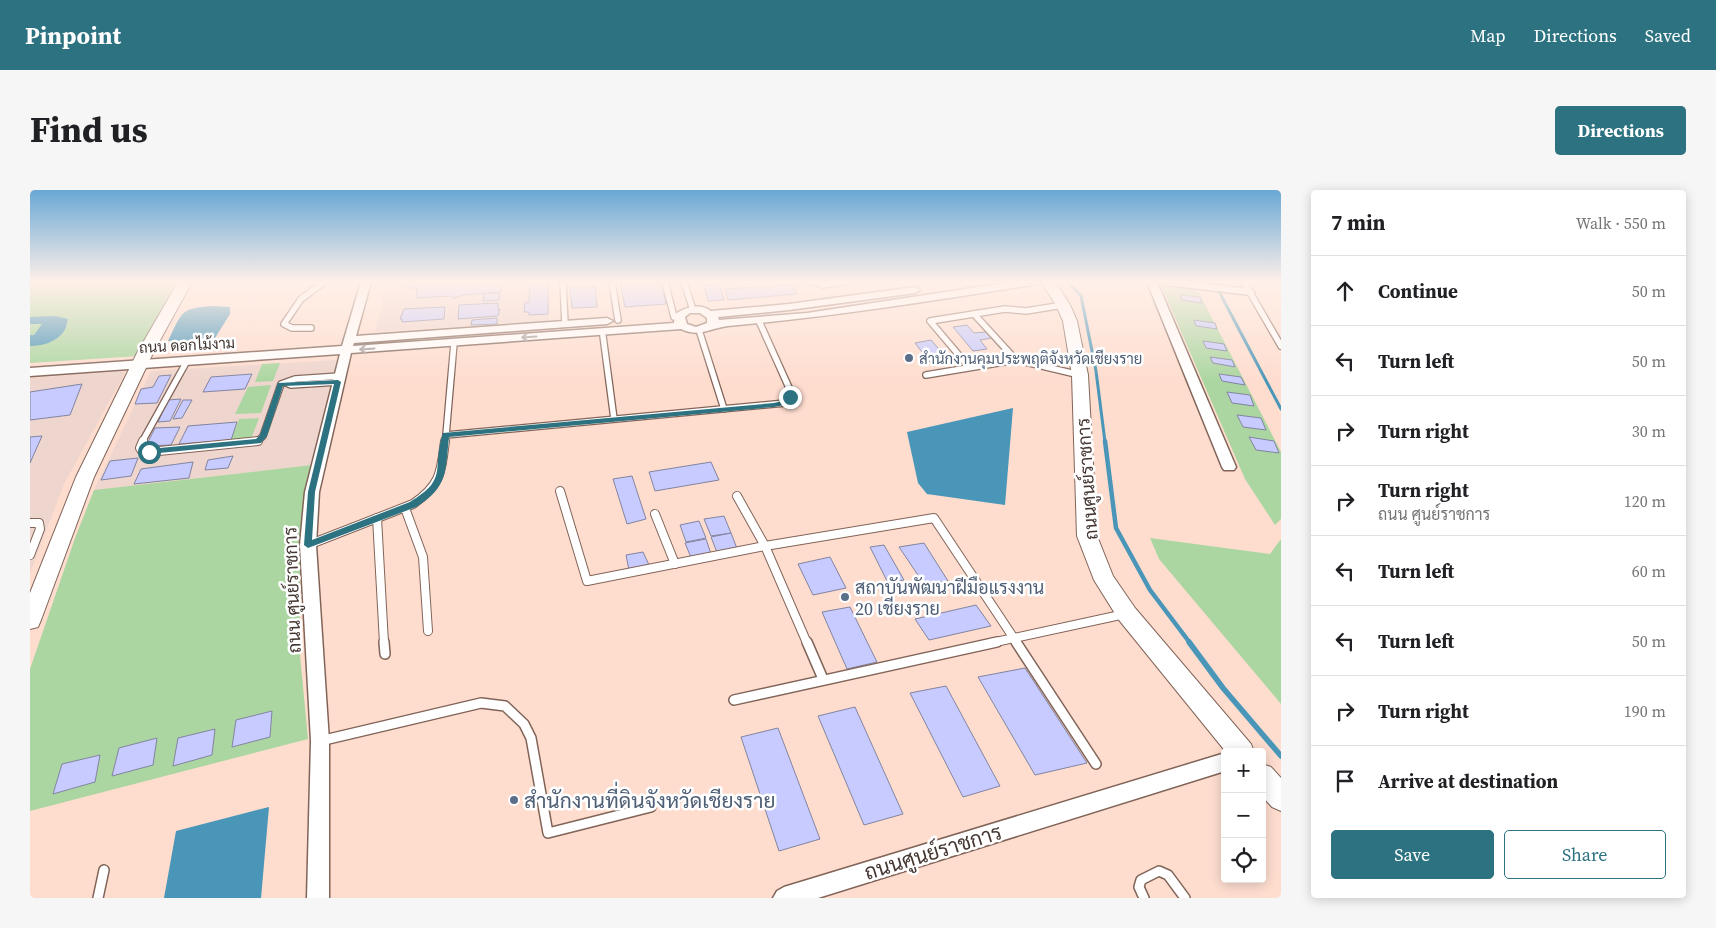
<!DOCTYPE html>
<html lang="en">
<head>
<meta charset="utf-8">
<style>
	body { margin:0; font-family:"Source Serif 4",Sarabun,serif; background:#f6f6f6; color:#202124 }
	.controls { position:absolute; right:15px; bottom:15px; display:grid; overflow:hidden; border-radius:5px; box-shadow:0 2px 12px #0003 }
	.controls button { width:45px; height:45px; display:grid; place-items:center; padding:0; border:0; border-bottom:1px solid #e0e0e0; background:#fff; color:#202124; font:25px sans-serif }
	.stop { position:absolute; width:15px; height:15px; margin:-11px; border:4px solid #2c7280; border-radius:50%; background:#fff }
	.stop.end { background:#2c7280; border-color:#fff; box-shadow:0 1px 5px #0008 }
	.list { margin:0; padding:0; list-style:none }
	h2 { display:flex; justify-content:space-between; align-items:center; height:65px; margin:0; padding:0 20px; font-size:21px }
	h2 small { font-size:16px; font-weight:400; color:#757577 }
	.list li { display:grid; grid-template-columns:32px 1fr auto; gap:15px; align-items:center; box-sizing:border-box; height:70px; padding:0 20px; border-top:1px solid #e0e0e0 }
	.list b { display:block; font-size:19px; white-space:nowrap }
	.list p { margin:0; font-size:16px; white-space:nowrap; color:#757577 }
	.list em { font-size:16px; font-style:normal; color:#757577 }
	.actions { display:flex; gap:10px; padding:15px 20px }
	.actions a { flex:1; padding:11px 0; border:1px solid #2c7280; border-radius:5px; text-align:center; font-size:18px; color:#2c7280 }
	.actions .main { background:#2c7280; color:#fff }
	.icon { flex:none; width:28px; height:28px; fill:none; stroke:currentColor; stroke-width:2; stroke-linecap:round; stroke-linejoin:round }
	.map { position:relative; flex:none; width:1251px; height:708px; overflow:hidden; border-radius:5px }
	header { display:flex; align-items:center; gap:30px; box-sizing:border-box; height:70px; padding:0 25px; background:#2c7280; color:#fff }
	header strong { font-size:24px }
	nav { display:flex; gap:28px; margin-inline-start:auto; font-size:18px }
	.intro { display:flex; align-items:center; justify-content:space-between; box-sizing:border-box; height:120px; padding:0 30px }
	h1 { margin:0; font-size:35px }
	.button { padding:12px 22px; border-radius:5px; background:#2c7280; color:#fff; font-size:18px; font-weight:700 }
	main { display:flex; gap:30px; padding:0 30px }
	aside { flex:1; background:#fff; border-radius:5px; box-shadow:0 2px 12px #0003 }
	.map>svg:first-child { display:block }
</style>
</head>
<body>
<header>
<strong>Pinpoint</strong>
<nav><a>Map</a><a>Directions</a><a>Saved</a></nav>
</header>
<div class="intro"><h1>Find us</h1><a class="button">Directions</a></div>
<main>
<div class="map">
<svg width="1251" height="708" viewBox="0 0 1251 708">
	<rect width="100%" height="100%" fill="#feddcf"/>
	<!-- education -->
	<g fill="#eed5cd">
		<polygon points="357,92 518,92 519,131 345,142"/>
		<polygon points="307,170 282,275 64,300 121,181"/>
		<polygon points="96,181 34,294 0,383 0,188"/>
	</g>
	<!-- green -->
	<g fill="#acd6a1">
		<polygon points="0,92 152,92 109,166 0,173"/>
		<polygon points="1130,93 1167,99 1251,262 1251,329 1245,335 1215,289"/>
		<polygon points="250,173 243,191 225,192 232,174"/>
		<polygon points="241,195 231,223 205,224 218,197"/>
		<polygon points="229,228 221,249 201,250 209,229"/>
		<polygon points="282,275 270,341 270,465 278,549 0,621 0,479 45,348 64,300"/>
		<polygon points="1120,348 1240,364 1251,349 1251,514 1129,369"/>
	</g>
	<!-- water -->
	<g fill="#4a96b8">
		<path d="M183,116l17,1v7l-15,24 -28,6 -6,-3h-13c14,-28 11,-33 45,-35z"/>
		<path d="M25,126l13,3c-1,3 -2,10 -4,12 -7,11 -22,15 -34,15v-11h4l8,-11h-12v-7z"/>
		<polygon points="983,218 975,315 897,304 888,293 877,242"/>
		<polygon points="239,617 231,708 134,708 146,641"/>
	</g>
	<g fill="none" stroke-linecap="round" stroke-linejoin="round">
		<!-- stream-far2 -->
		<g stroke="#4a96b8" stroke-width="3">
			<polyline points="1038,92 1051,106 1066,181 1075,252"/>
			<polyline points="1184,92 1251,219"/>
			<polyline points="1250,92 1251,94"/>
		</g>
		<!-- stream-far1 -->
		<polyline stroke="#4a96b8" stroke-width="4.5" points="1075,251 1086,338 1120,400 1160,453"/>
		<!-- stream -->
		<polyline stroke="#4a96b8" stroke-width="5.5" points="1159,452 1193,498 1251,566"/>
	</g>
	<!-- building -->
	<g fill="#c7cbff" stroke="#8284a0">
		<polygon points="379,92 475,92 474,94 471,94 471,102 434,105 425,108 420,106 386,108 387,98 378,98"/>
		<polygon points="500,92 518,92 518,124 499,125 499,122 494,122 495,113 499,112"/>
		<polygon points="590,92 631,92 636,114 595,117"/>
		<polygon points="689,94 694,110 678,111 674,95"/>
		<polygon points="763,95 767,104 698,110 695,99"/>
		<polygon points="565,96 567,117 542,118 540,97"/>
		<polygon points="470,103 469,110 453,111 454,104"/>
		<polygon points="1150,105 1170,107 1172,113 1152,110"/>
		<polygon points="468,113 468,120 470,119 468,126 428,129 429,115"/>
		<polygon points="415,117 414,129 372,132 372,129 370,129 374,119"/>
		<polygon points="467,128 467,134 441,135 442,130"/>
		<polygon points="1164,130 1185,133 1187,139 1166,136"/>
		<polygon points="937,135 944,143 956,142 962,148 950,150 957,159 943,161 923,137"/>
		<polygon points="901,150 921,173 903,176 885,153"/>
		<polygon points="1173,151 1194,154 1197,161 1176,158"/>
		<polygon points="1180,167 1202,170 1205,177 1183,173"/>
		<polygon points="222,184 215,199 173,202 181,187"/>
		<polygon points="1189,184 1211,187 1215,195 1192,191"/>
		<polygon points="141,185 127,213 105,214 111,199 123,197 129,186"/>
		<polygon points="52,194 40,225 0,230 0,202"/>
		<polygon points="1197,202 1220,205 1224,216 1202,213"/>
		<polygon points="151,209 140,231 128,232 138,210"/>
		<polygon points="153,210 162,210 152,228 143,229"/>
		<polygon points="1207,225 1231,228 1236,240 1213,237"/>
		<polygon points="207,232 201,250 149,254 158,236"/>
		<polygon points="150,237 141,255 116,256 125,238"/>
		<polygon points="12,246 0,273 0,247"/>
		<polygon points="1219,247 1244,251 1249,263 1226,260"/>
		<polygon points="203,266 198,278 175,280 178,270"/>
		<polygon points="108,268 101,286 71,290 80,271"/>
		<polygon points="163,272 159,288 104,294 111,279"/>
		<polygon points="681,272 689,290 625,301 619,282"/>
		<polygon points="602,286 616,329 597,334 583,289"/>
		<polygon points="694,326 701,343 681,346 674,329"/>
		<polygon points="669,331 676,348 656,352 650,335"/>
		<polygon points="701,343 708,361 688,365 681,347"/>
		<polygon points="676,349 682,367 662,370 655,353"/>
		<polygon points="894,353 918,391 894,394 869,357"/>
		<polygon points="854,355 874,390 858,393 840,357"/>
		<polygon points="613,362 619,375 599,380 596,365"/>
		<polygon points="800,367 816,398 783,405 768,374"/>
		<polygon points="946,415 961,436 899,450 885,429"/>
		<polygon points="820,417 847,472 817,479 792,422"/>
		<polygon points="995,478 1057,573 1005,585 948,487"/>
		<polygon points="916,496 970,596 933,607 880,503"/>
		<polygon points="825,517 873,624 834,635 788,526"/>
		<polygon points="242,521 240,547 202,557 206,530"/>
		<polygon points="748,538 790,649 749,661 711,547"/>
		<polygon points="185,539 182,565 143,576 148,548"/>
		<polygon points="127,548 123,575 82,586 89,558"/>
		<polygon points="70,565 65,592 23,604 32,574"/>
	</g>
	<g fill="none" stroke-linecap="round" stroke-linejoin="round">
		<!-- service-far2 casing -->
		<g stroke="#816458" stroke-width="8">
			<g id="service-far2">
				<polyline points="533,92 535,134"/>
				<polyline points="582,92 588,130"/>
				<polyline points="635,92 644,127"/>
				<polyline points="654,92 663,120"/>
				<polyline points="784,92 793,95 815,92"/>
				<polyline points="1214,92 1251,156"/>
				<polyline points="944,124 986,170"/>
				<polyline points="281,138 262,138 254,134 271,109 294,92"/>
				<polyline points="669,140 694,219"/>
				<polyline points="573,146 584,229"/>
				<polyline points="939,177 900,131 975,119 996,121 1033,115"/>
				<polyline points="896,185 986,170 1050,185"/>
				<polyline points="256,193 261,195 308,192"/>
				<polyline points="416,245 424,153"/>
				<polyline points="112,252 157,171"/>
				<polyline points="220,252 228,251 233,246 251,194 265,189 310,186"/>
				<polyline points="415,252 416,245 755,213 760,207 760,200 729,131"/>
			</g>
		</g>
		<!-- service-far1 casing -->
		<g stroke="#816458" stroke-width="10">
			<g id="service-far1">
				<polyline points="113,251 110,258 112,261 119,262 228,251"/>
				<polyline points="530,301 557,391 735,356 904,328 987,453"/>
				<polyline points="707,306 735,356 777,453"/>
				<polyline points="375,318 393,367 398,441"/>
				<polyline points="625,324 645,374"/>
				<polyline points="347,328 354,453"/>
				<polyline points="0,333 9,333 10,339 0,365"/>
				<path d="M278,355l105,-41c28,-19 28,-32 32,-63"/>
				<polyline points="961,453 1095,424"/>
			</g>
		</g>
		<!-- service casing -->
		<g stroke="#816458" stroke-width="12">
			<g id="service">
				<polyline points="354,452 355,464"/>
				<polyline points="777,452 793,489"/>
				<polyline points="986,452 1066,574"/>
				<polyline points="704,510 967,452"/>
				<polyline points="290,551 451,513 475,516 494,534 501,548 518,643 621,617"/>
				<polyline points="68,708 74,680"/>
				<polyline points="1114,708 1109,697 1111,690 1129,681 1138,685 1155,708"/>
			</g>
		</g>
		<!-- minor casing -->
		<g stroke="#816458" stroke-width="3">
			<g id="minor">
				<path d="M331,92h10l-15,54 251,-18 6,3 -6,3 -253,19 -1,3 321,-23 1,-9c11,-7 25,-11 36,-3l78,-7 126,-17 5,3 -5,3 -126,17 -71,7 1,3 88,-7 204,-31h26l-5,3c-101,16 -202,32 -304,41 -18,2 -29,12 -47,3l-330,24 -32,139 -3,53 13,196v157h-22l4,-157 -11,-196 5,-53 35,-138 -310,22v-8l312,-22zM660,123h10l7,5v5l-11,4 -9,-3 -2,-7z"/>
				<polygon points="1117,92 1127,92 1206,277 1204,280 1194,280 1192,277"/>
				<polygon points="1132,92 1163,92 1220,99 1225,102 1220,105 1137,95"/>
				<polygon points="1195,563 1195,581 788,708 743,708 747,701 754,697"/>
			</g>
		</g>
		<!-- tertiary casing -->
		<g stroke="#816458" stroke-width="2">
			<g id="tertiary">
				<polygon points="148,92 162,92 123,163 64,287 11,430 8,437 0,439 0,403 46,287 107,163"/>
				<polygon points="1011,92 1025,92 1040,115 1047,131 1058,185 1067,346 1083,386 1105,418 1221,554 1224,562 1196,562 1089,430 1064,390 1047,346 1042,185 1033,131 1026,115"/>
				<polygon points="1232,574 1241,577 1251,588 1251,621 1242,617 1232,606"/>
			</g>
		</g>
		<!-- service-far2 -->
		<use href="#service-far2" stroke="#fff" stroke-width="5.5"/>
		<!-- service-far1 -->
		<use href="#service-far1" stroke="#fff" stroke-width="8"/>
		<!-- service -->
		<use href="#service" stroke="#fff" stroke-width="9"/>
		<!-- minor -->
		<use href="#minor" fill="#fff" fill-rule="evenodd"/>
		<!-- tertiary -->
		<use href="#tertiary" fill="#fff" fill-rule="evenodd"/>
	</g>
	<!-- one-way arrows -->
	<defs><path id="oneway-shaft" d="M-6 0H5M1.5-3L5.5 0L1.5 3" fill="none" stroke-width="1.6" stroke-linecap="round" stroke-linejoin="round" transform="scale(1.25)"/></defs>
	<g stroke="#a29b98">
		<use href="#oneway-shaft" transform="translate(499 147) rotate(176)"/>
		<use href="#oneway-shaft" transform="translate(337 159) rotate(176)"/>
	</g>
	<!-- sky -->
	<linearGradient id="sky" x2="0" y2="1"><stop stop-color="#69a8d5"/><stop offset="0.48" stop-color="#fff0e9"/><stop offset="1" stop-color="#fff0e9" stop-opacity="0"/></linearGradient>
	<rect width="1251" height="191" fill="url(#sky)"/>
	<!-- route -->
	<path fill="#2c7280" d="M308,190l3,2 -26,110 -3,48 98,-38c40,-24 21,-33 33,-69l331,-30 9,-2 5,-6 6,2 -6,7 -14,3 -325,30c-4,35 0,49 -33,70l-108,41 -4,-3 4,-53 26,-108 -51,2 -16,50 -6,7 -112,11 -4,-2 4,-3 107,-10 4,-4 18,-52z"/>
	<!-- markers -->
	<g fill="#5c6f8a" stroke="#fff" stroke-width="2">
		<circle cx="879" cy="168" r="5"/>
		<circle cx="815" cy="407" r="5"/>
		<circle cx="484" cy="610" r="5"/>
	</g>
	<g text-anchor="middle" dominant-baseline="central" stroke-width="5" stroke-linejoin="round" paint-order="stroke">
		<!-- far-street labels -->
		<g font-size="15" fill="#443732" stroke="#fff">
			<text transform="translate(157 155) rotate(-3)">ถนน ดอกไม้งาม</text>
		</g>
		<!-- far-service labels -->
		<g font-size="15" fill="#4e5e75" stroke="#fff" text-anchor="start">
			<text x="889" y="168">สำนักงานคุมประพฤติจังหวัดเชียงราย</text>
		</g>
		<!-- street labels -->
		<g font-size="18" fill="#443732" stroke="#fff">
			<text transform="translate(1057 289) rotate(-94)">ถนนศูนย์ราชการ</text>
			<text transform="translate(262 400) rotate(-92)">ถนน ศูนย์ราชการ</text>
		</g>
		<!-- service labels -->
		<g font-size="18" fill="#4e5e75" stroke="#fff" text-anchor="start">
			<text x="825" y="397">สถาบันพัฒนาฝีมือแรงงาน<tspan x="825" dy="21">20 เชียงราย</tspan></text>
		</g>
		<!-- near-service labels -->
		<g font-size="21" fill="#4e5e75" stroke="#fff" text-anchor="start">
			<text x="494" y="610">สำนักงานที่ดินจังหวัดเชียงราย</text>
		</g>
		<!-- near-street labels -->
		<g font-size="21" fill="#443732" stroke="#fff">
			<text transform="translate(903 662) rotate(-17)">ถนนศูนย์ราชการ</text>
		</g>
	</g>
</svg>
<div class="controls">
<button>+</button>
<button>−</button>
<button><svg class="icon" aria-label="locate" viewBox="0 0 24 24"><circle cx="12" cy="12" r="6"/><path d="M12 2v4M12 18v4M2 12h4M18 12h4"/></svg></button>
</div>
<div class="stop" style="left:119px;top:262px"></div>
<div class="stop end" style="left:760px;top:207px"></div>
</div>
<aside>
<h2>7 min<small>Walk · 550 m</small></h2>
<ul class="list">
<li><svg class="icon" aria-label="ahead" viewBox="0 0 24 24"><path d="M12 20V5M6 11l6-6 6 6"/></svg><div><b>Continue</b></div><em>50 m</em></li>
<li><svg class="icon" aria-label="left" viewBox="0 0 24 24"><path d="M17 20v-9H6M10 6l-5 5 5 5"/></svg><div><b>Turn left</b></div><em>50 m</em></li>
<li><svg class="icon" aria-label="right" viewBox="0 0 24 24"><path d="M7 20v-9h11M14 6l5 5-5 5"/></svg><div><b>Turn right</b></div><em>30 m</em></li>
<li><svg class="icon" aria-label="right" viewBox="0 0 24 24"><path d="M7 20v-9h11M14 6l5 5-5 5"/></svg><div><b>Turn right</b><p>ถนน ศูนย์ราชการ</p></div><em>120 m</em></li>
<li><svg class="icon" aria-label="left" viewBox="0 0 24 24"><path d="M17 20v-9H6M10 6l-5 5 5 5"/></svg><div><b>Turn left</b></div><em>60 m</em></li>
<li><svg class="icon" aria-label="left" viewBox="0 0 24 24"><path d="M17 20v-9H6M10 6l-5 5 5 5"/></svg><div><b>Turn left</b></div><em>50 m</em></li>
<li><svg class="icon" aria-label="right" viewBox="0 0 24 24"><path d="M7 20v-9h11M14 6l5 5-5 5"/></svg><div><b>Turn right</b></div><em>190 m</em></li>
<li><svg class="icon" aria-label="arrive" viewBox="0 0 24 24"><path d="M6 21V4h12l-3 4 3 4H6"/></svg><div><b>Arrive at destination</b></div></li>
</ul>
<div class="actions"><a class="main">Save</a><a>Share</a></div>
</aside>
</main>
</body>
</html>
